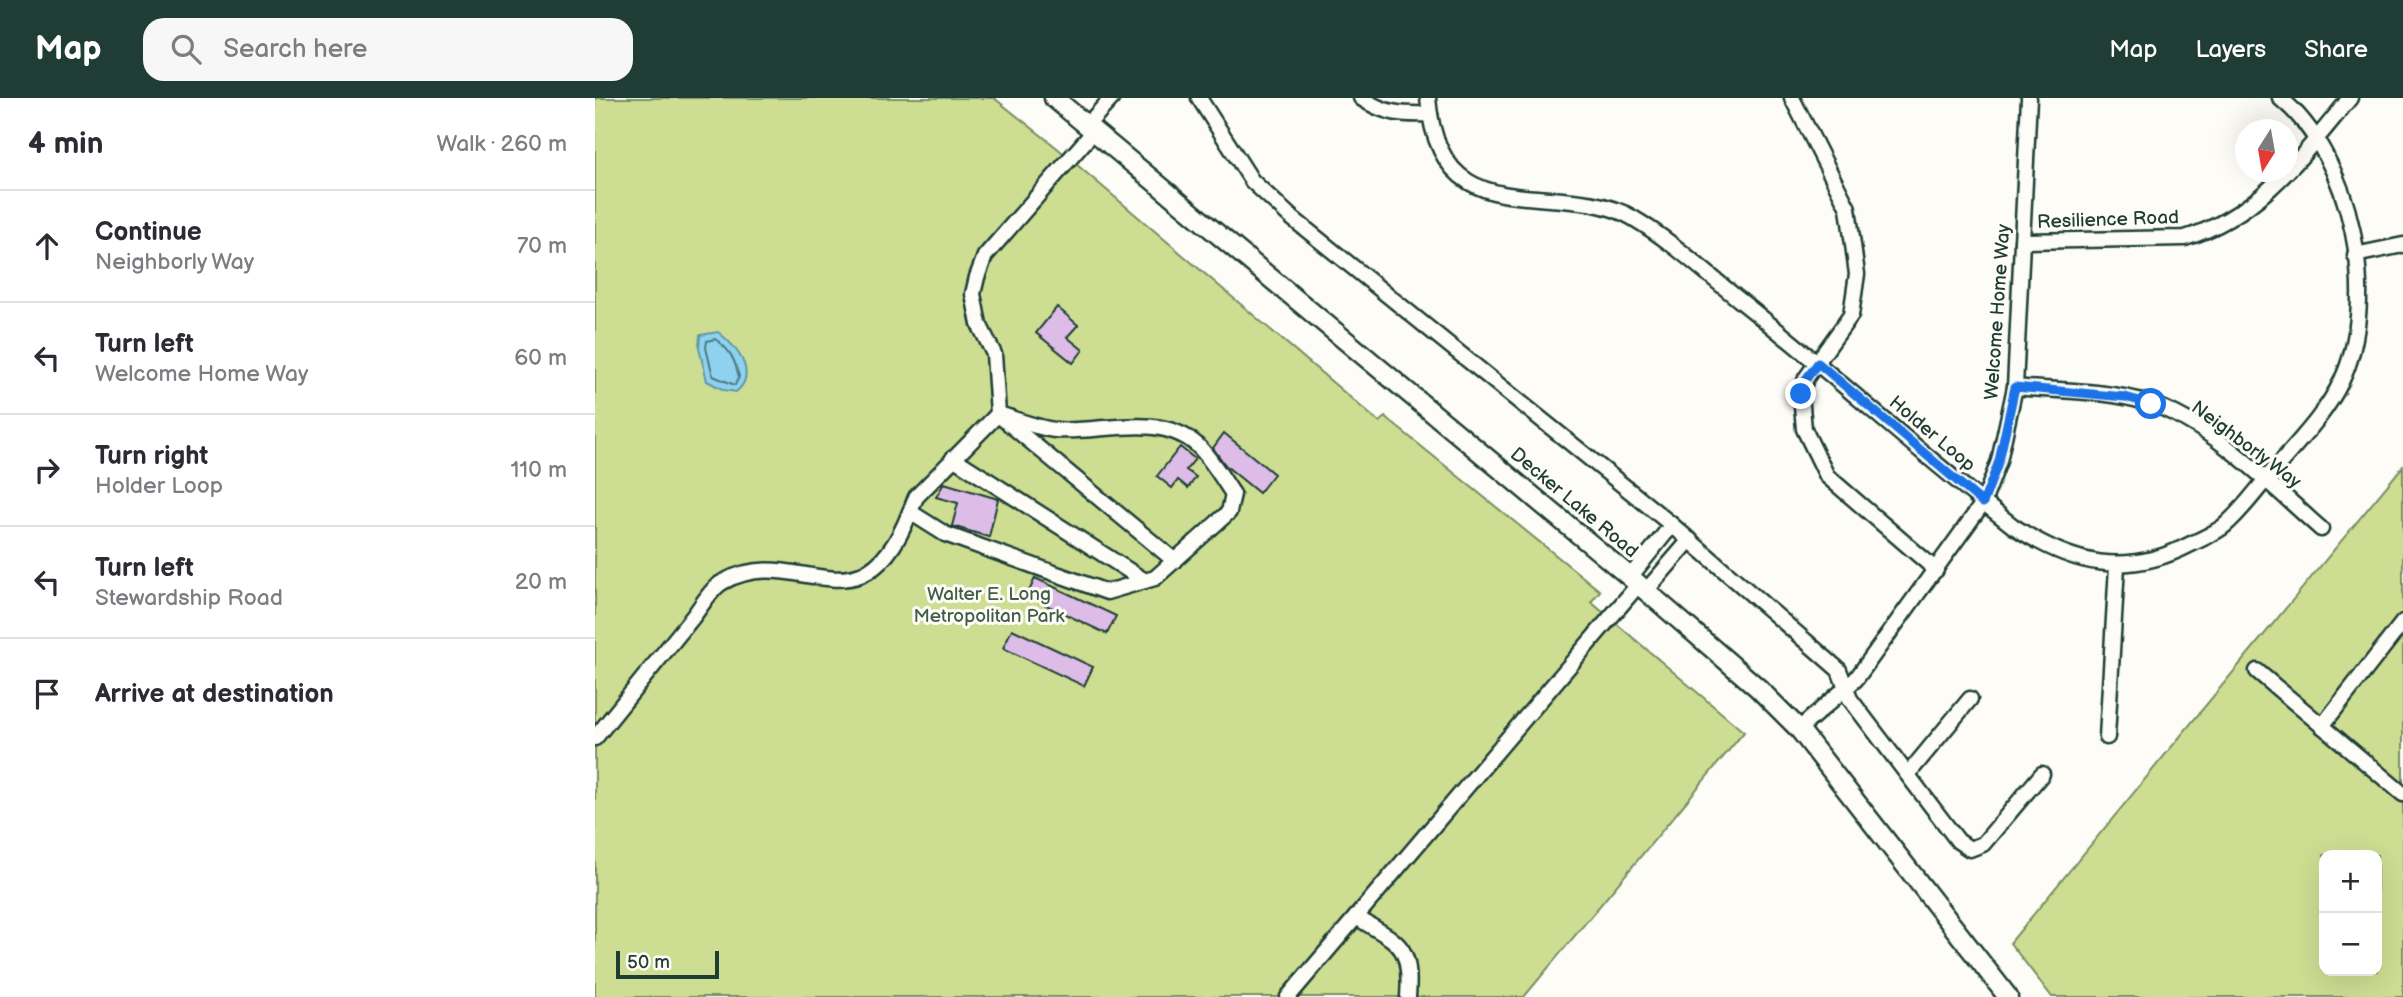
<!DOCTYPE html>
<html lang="en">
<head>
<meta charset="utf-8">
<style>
	body { margin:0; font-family:"Balsamiq Sans",sans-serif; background:#f7f7f7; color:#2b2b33 }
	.controls { position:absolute; right:21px; bottom:21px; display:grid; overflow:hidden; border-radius:14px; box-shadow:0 7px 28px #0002 }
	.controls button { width:63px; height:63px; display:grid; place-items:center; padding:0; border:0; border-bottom:2px solid #e1e1e2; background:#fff; color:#2b2b33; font:35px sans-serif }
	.compass { position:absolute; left:1640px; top:21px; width:63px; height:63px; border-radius:50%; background:#fff; box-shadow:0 7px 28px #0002; rotate:191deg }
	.scale { position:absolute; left:21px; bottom:18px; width:103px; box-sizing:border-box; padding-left:7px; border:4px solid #1f3d34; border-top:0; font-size:19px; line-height:24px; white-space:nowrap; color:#1f3d34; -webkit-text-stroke:5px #fdfcf7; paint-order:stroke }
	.stop { position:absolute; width:21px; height:21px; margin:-16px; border:5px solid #1a73e8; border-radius:50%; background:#fff }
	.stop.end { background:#1a73e8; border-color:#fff; box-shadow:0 2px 7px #0008 }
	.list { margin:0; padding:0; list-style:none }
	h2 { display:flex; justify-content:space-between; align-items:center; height:91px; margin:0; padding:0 28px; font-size:30px }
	h2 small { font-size:23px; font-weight:400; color:#7c7c81 }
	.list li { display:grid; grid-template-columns:46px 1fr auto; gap:21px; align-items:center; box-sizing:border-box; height:112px; padding:0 28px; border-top:2px solid #e1e1e2 }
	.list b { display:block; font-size:26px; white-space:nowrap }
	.list p { margin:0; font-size:23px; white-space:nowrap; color:#7c7c81 }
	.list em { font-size:23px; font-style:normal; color:#7c7c81 }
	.icon { flex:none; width:38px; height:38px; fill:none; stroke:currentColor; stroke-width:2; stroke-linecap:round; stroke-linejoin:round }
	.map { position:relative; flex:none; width:1808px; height:899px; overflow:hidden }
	header { display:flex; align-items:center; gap:42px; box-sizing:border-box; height:98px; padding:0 35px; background:#1f3d34; color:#fff }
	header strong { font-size:33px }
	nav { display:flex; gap:38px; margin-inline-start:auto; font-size:24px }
	.search { width:490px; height:63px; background:#f7f7f7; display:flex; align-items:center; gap:18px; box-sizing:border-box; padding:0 24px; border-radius:21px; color:#7c7c81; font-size:26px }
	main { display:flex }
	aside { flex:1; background:#fff }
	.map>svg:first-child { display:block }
</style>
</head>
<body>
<header>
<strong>Map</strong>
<div class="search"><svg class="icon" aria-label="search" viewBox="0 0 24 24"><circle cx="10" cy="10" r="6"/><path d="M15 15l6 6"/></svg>Search here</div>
<nav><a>Map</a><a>Layers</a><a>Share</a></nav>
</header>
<main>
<aside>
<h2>4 min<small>Walk · 260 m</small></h2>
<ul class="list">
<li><svg class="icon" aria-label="ahead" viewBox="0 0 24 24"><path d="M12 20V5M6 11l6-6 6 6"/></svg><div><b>Continue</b><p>Neighborly Way</p></div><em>70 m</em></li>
<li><svg class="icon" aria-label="left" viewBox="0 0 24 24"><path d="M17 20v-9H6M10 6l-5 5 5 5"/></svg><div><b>Turn left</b><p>Welcome Home Way</p></div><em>60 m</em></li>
<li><svg class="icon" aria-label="right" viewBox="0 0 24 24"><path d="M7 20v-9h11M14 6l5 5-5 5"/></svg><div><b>Turn right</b><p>Holder Loop</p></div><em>110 m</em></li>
<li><svg class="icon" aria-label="left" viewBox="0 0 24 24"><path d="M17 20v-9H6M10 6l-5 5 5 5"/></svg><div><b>Turn left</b><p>Stewardship Road</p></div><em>20 m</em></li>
<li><svg class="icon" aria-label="arrive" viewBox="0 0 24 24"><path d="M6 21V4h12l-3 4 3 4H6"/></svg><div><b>Arrive at destination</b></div></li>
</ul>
</aside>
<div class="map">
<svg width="1808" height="899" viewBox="0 0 1808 899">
	<rect width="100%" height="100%" fill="#fdfcf7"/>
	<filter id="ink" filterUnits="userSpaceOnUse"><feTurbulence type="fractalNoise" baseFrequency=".0143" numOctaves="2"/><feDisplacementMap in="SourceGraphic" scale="14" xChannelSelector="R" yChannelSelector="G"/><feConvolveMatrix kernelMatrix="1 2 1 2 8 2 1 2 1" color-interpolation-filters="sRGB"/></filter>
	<g filter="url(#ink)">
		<!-- green -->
		<g fill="#cdde92" stroke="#768e63" stroke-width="2" fill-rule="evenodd">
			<polygon points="0,0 399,0 461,49 784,324 790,319 1005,493 996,504 1149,634 929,899 0,899"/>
			<path d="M1808,368v531h-351l-42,-54zM1729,757h53v116h-53z"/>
		</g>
		<!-- water -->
		<path fill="#8ed2f0" stroke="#6296a5" stroke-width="2" d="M123,234c18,14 41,41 18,60l-12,-2 -17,-9 -8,-33 1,-13z"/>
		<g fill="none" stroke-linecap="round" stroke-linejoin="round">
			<!-- shore -->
			<path stroke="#4b797f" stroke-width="2" d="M120,241c15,10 20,21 24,38l-4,8 -22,-9 -7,-28 1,-7z"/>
		</g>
		<!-- building -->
		<g fill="#ddbce8" stroke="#1f3d34" stroke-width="2">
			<polygon points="462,209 483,227 472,239 488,252 478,265 441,235"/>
			<polygon points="629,335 679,376 664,395 631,368 618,350"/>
			<polygon points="585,349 600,361 591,372 601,379 593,390 583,382 577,390 562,378"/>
			<polygon points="349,385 403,401 394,439 357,428 363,405 341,399"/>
			<polygon points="440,480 521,518 512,536 432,498"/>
			<polygon points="417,531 498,569 489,588 408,550"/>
		</g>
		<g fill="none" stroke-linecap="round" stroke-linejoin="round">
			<!-- minor casing -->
			<g stroke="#1f3d34" stroke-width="19">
				<g id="minor">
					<polyline points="604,0 657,83 697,120 1077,427 1244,572 1255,601 1363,743 1375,751 1388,746 1447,676"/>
					<path d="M766,0c24,16 41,17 69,16"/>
					<path d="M833,0c12,142 129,76 205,120 39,23 74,56 109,84 92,73 179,152 271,224 59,39 113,52 178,18 11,-5 24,-11 33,-18 19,-16 33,-37 49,-55 24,-28 52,-56 68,-89 40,-83 11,-226 -61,-284"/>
					<polyline points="1197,0 1253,110 1262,176 1256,217 1211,280 1206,296 1209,331 1232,378 1341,472"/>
					<polyline points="492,27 517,0"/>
					<path d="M1427,143l163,-3c75,-23 117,-82 165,-140"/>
					<polyline points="1760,157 1808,147"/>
					<path d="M1420,289c44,4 92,3 134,16 62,20 124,84 172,126"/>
					<path d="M403,316c18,5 38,14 57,16 45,4 104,-19 142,15 14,13 25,33 36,49l-4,18 -74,66 -48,14 -162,-58 -35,-22 6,-15 82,-83 -4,-60 -15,-30 -6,-30 4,-17 8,-21 109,-125"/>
					<polyline points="406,319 580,463"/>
					<polyline points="358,360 550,483"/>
					<polyline points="1035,479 1077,427"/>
					<polyline points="1050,494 1095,442"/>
					<polyline points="1662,573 1808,696"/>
					<polyline points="1727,628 1808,524"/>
					<polyline points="1204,631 1261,581 1388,405 1404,363 1420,289 1434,0"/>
					<polyline points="1512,639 1522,468"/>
					<path d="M0,640c32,-40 65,-80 97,-120 9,-11 19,-30 31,-36 75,-42 138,55 187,-70"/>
					<polyline points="1313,676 1375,601"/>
					<path d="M761,819c42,26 56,26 52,80"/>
					<polyline points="693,899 1043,487"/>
				</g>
			</g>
			<!-- major casing -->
			<g stroke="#1f3d34" stroke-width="23">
				<polyline id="major" points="459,0 1035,479 1163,590 1204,631 1413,899"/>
			</g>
			<!-- minor -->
			<use href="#minor" stroke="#fdfcf7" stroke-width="14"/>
			<!-- major -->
			<use href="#major" stroke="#fdfcf7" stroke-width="18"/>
		</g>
	</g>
	<g fill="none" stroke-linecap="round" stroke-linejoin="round" filter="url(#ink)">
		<!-- route -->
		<polyline stroke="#1a73e8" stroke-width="9" points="1206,296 1211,281 1223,265 1388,405 1404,363 1420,289 1530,299 1556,306"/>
	</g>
	<g text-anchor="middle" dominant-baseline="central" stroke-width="6" stroke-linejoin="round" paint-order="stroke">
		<!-- street labels -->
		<g font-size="19" fill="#1f3d34" stroke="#fdfcf7">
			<text transform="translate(1513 122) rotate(-2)">Resilience Road</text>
			<text transform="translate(1403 214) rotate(-86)">Welcome Home Way</text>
			<text transform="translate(1337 336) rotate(40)">Holder Loop</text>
			<text transform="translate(1651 347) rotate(37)">Neighborly Way</text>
			<text transform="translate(979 405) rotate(40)">Decker Lake Road</text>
		</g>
		<!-- park labels -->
		<g font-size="19" fill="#425d47" stroke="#fdfcf7">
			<text x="394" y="496">Walter E. Long<tspan x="394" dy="22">Metropolitan Park</tspan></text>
		</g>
	</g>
</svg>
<div class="controls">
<button>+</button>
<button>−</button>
</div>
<svg class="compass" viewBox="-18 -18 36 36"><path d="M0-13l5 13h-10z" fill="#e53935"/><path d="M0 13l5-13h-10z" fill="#7c7c81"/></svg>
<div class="scale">50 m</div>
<div class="stop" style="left:1556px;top:306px"></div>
<div class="stop end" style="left:1206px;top:296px"></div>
</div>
</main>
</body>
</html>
